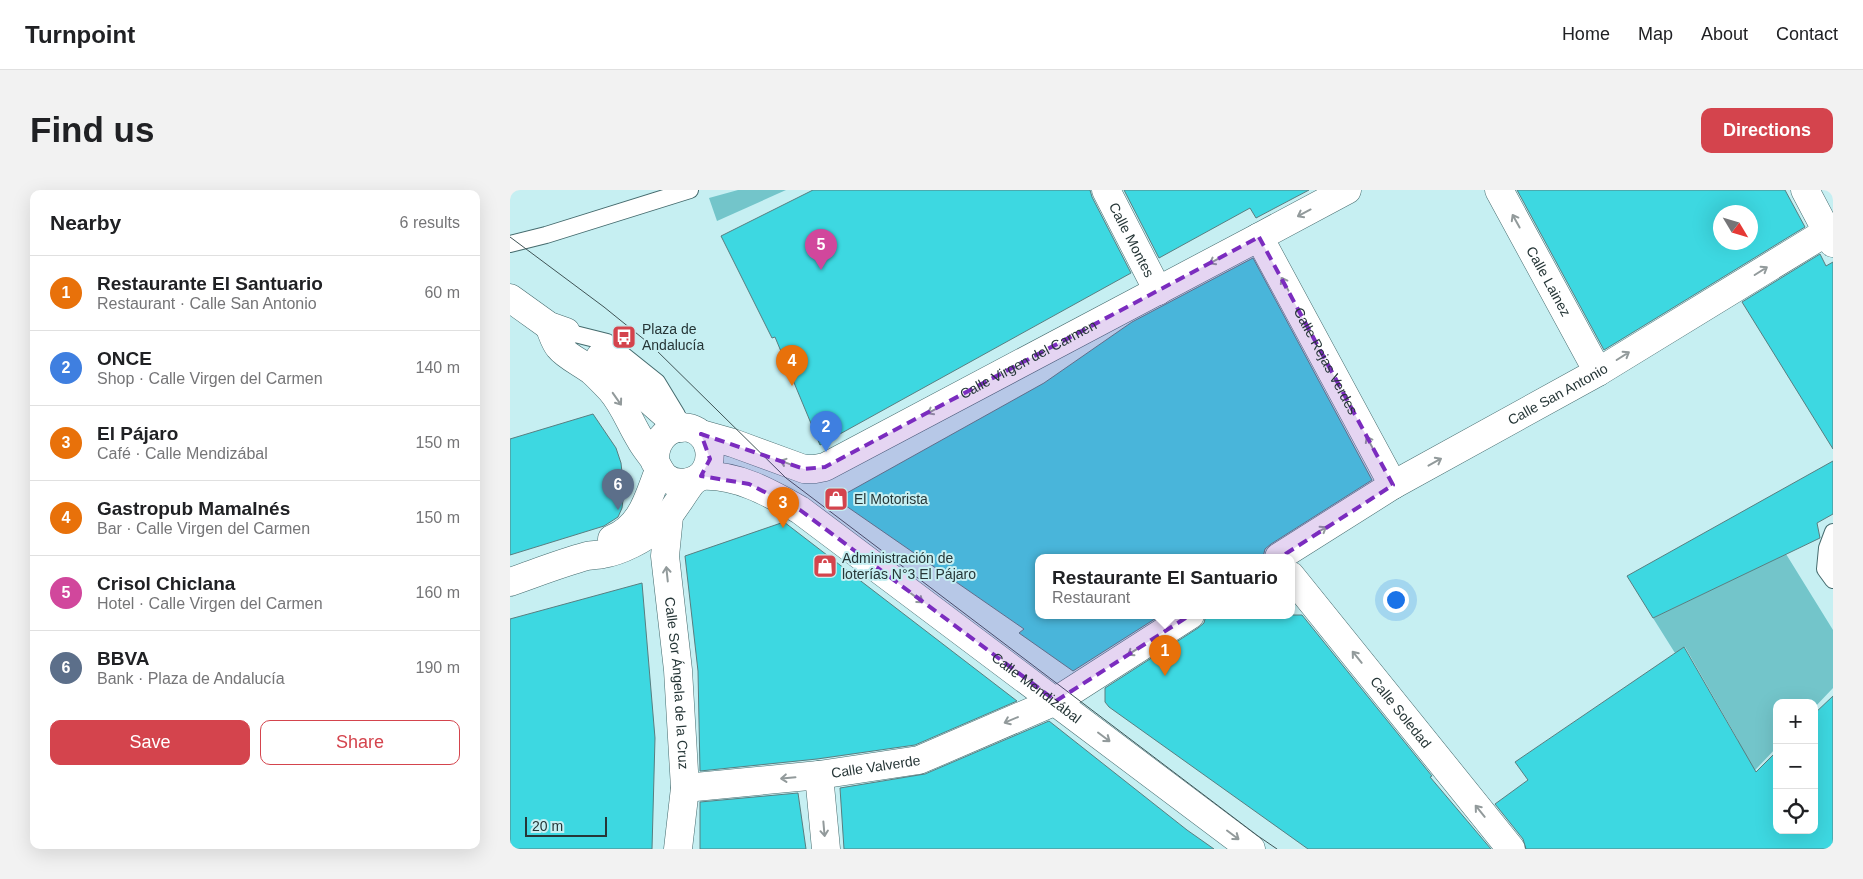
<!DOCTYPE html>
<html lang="en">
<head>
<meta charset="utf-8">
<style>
	body { margin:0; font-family:Helvetica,sans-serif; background:#f2f2f2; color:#202124 }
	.controls { position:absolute; right:15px; bottom:15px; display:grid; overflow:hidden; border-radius:10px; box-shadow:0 5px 20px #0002 }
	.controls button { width:45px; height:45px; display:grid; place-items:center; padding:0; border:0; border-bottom:1px solid #e0e0e0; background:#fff; color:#202124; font:25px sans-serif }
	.compass { position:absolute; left:1203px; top:15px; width:45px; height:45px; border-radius:50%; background:#fff; box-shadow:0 5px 20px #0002; rotate:128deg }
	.scale { position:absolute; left:15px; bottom:12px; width:82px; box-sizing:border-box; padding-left:5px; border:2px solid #263637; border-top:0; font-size:14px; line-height:18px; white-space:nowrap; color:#263637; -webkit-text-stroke:4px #c6eff2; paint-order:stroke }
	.you { position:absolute; left:885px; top:409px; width:18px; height:18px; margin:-12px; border:4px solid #fff; border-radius:50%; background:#1a73e8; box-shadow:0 0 0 8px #1a73e833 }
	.badge { display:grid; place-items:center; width:32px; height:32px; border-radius:50%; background:#d4444d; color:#fff; font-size:16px; font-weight:700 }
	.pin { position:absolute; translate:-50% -41px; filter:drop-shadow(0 1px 2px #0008) }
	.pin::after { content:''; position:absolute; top:26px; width:18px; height:15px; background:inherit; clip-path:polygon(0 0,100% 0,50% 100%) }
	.popup { position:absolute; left:525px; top:364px; width:260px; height:65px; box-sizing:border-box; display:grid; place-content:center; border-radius:10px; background:#fff; filter:drop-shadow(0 1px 4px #0005); font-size:16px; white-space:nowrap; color:#757577 }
	.popup b { font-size:19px; color:#202124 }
	.popup::after { content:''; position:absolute; left:50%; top:100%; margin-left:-10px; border:10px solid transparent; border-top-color:#fff }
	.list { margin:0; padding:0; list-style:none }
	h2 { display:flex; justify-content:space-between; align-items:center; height:65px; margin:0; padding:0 20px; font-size:21px }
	h2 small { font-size:16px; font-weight:400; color:#757577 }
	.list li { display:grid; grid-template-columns:32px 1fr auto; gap:15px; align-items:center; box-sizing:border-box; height:75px; padding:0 20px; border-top:1px solid #e0e0e0 }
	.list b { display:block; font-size:19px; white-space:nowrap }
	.list p { margin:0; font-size:16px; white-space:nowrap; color:#757577 }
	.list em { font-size:16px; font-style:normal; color:#757577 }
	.actions { display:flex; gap:10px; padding:15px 20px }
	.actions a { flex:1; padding:11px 0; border:1px solid #d4444d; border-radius:10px; text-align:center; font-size:18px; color:#d4444d }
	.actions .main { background:#d4444d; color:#fff }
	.icon { flex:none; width:28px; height:28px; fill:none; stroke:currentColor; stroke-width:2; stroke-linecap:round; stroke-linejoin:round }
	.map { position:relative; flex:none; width:1323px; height:659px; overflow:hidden; border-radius:10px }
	header { display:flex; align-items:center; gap:30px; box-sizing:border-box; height:70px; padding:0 25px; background:#fff; border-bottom:1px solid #e0e0e0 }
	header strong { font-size:24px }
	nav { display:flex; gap:28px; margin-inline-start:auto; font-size:18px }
	.intro { display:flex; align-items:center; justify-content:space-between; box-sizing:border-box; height:120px; padding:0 30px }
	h1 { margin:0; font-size:35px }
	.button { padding:12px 22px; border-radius:10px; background:#d4444d; color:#fff; font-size:18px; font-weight:700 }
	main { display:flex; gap:30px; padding:0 30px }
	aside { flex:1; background:#fff; border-radius:10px; box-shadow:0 5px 20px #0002 }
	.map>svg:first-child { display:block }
</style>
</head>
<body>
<header>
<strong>Turnpoint</strong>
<nav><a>Home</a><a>Map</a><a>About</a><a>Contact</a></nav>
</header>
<div class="intro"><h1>Find us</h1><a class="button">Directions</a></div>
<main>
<aside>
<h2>Nearby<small>6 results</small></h2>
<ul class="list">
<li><span class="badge" style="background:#e8710a">1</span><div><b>Restaurante El Santuario</b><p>Restaurant · Calle San Antonio</p></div><em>60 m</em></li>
<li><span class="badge" style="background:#3f7fe0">2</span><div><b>ONCE</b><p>Shop · Calle Virgen del Carmen</p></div><em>140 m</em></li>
<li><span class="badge" style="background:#e8710a">3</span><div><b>El Pájaro</b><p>Café · Calle Mendizábal</p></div><em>150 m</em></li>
<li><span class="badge" style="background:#e8710a">4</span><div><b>Gastropub MamaInés</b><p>Bar · Calle Virgen del Carmen</p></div><em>150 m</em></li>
<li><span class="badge" style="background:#d1479c">5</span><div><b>Crisol Chiclana</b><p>Hotel · Calle Virgen del Carmen</p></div><em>160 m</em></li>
<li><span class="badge" style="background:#5c6f8a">6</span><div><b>BBVA</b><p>Bank · Plaza de Andalucía</p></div><em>190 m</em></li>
</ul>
<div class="actions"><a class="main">Save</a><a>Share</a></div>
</aside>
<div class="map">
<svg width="1323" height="659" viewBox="0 0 1323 659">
	<rect width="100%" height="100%" fill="#c6eff2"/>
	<!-- green -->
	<g fill="#73c5ca">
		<polygon points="228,0 276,0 207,31 199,8"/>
		<polygon points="1276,364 1323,440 1323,498 1304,518 1304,513 1267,513 1267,557 1211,616 1228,550 1175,457 1165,463 1143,428"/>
	</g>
	<!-- building -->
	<g fill="#3dd8e1" stroke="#587e80" fill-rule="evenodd">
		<polygon points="303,0 580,0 582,7 621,83 310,255 265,147 262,148 211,46"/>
		<polygon points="614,0 799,0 746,28 740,18 649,68"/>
		<path d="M1007,0h268l20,37 -201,123zM1210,22h30v30h-30z"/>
		<polygon points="1310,64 1316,76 1323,72 1323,259 1232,112"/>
		<polygon points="743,68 862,290 761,354 755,359 753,367 529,367 529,425 651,425 563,481 509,443 514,439 326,309 534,193 622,132"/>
		<polygon points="83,224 106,258 111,273 114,302 112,318 108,327 94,336 0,365 0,249"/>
		<polygon points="1323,271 1323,324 1307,333 1310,348 1143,428 1117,386"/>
		<polygon points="274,332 507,511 405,555 307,569 190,581 188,481 175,366"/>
		<polygon points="132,393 145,548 142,659 0,659 0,429"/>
		<polygon points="696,425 792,425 922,586 920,587 981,659 798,659 599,517 595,512 595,498 688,438 694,433"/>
		<polygon points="1174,457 1246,582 1267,561 1267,640 1304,640 1304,524 1323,506 1323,659 1016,659 1013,649 985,614 1018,590 1005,572"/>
		<polygon points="539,531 677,640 704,659 334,659 330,598 415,584"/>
		<polygon points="288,603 296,659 190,659 190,612"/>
	</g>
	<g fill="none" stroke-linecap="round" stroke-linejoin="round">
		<!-- lane casing -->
		<g stroke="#456b6e" stroke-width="18">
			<g id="lane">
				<polyline points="0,54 36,45 180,0"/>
				<polyline points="61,143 97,152 147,192 167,225"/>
				<polyline points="1323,342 1317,358 1315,379 1323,390"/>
			</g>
		</g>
		<!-- street casing -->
		<g stroke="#456b6e" stroke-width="29">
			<g id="street">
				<path id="s1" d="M596,0l52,101"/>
				<path id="s2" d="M989,0l99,182"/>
				<polyline points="1295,0 1323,53"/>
				<polyline points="749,47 837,0"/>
				<path id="s3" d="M883,295l205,-113 235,-144"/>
				<path id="s4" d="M159,326l-4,40 13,114 7,118 -7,61"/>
				<polyline points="309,585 316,659"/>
				<path id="s5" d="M175,598l134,-13 100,-15 137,-59 134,-86"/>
			</g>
		</g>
		<!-- secondary casing -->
		<g stroke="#456b6e" stroke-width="29">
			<g id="secondary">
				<polyline points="0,108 39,136 56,142"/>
				<path d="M39,136c3,6 5,15 10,21 7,9 24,17 33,24 7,6 13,13 19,19 13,15 19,33 29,49 4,8 10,14 15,22 3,6 5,11 10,16 11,9 28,7 38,-3 5,-7 8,-16 6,-25 -8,-34 -56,-27 -54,13"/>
				<polyline points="90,167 171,238"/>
				<path id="s6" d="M191,244l32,9 71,26h11l10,-2 434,-230 134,248 -114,72"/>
				<path id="s7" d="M191,286c36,-2 69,17 99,34l451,339"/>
				<path d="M102,349c30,-12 36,-41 47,-69"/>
				<path id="s8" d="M781,386l220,273"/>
				<path d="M0,392c26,-9 51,-19 77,-26 5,-1 11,-1 16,-2 18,-3 41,-15 55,-27 14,-12 23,-31 35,-46"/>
			</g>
		</g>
		<!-- lane -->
		<use href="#lane" stroke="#fff" stroke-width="16"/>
		<!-- street -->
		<use href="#street" stroke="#fff" stroke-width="28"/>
		<!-- secondary -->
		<use href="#secondary" stroke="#fff" stroke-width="28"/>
		<!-- tram -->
		<polyline stroke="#3f5355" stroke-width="1" points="0,47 94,117 141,155 276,288 748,646 767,659"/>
	</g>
	<!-- one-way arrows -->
	<defs><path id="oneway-shaft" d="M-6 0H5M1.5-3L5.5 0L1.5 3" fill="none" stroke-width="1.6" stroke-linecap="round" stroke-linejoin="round" transform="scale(1.25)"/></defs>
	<g stroke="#929a9b">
		<use href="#oneway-shaft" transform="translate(794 23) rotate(152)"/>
		<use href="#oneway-shaft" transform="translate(1006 31) rotate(-119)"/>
		<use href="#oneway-shaft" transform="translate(706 70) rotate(152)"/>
		<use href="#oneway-shaft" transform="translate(1251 81) rotate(-32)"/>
		<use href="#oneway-shaft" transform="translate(775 94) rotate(-118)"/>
		<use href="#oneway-shaft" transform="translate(1113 166) rotate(-32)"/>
		<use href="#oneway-shaft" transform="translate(107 209) rotate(55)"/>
		<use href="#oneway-shaft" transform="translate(424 220) rotate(152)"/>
		<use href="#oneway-shaft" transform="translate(860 253) rotate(-118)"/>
		<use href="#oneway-shaft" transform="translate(925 272) rotate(-29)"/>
		<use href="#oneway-shaft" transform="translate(277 273) rotate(-160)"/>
		<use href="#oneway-shaft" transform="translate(810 341) rotate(-32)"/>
		<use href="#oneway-shaft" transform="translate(157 384) rotate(-96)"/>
		<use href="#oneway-shaft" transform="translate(407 408) rotate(37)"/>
		<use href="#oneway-shaft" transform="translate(624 461) rotate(147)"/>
		<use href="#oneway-shaft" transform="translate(847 467) rotate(-129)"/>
		<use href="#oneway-shaft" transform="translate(501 530) rotate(157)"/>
		<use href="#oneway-shaft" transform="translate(594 547) rotate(37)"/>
		<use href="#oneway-shaft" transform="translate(278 588) rotate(175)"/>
		<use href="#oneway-shaft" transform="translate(970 621) rotate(-129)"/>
		<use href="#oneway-shaft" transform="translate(314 639) rotate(85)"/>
		<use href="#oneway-shaft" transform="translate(723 645) rotate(37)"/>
	</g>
	<!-- marked area -->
	<path fill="#7b2cbf" fill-opacity="0.2" stroke="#7b2cbf" stroke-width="4" stroke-dasharray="10 6" stroke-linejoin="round" d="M749,47l134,248 -337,216 -256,-191 -51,-26 -48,-8 9,-17 -9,-25 103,35 21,-2z"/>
	<!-- icons -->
	<defs>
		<g id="bus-square" transform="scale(1.25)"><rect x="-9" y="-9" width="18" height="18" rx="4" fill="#d4444d" stroke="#c6eff2"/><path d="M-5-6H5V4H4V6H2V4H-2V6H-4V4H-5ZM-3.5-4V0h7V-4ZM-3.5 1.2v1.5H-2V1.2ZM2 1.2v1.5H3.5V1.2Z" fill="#fff"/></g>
		<g id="shop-square" transform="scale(1.25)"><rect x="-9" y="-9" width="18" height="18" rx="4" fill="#d4444d" stroke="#c6eff2"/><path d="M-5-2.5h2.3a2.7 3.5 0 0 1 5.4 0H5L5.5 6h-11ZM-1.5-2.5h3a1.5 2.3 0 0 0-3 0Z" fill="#fff"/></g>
	</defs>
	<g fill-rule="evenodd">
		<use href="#bus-square" x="114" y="147"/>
		<use href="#shop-square" x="326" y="309"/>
		<use href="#shop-square" x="315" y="376"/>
	</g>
	<g text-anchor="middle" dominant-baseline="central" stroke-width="4" stroke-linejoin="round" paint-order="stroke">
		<!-- street labels -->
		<g font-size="14" fill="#263637" stroke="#c6eff2">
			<text stroke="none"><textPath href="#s1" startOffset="56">Calle Montes</textPath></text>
			<text stroke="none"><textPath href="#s2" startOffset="104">Calle Lainez</textPath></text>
			<text stroke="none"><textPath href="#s6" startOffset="360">Calle Virgen del Carmen</textPath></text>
			<text stroke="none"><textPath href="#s6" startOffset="762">Calle Rejas Verdes</textPath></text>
			<text stroke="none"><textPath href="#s3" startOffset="188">Calle San Antonio</textPath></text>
			<text stroke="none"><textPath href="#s4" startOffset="168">Calle Sor Ángela de la Cruz</textPath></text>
			<text stroke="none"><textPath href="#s7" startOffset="402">Calle Mendizábal</textPath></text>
			<text stroke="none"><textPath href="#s8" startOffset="175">Calle Soledad</textPath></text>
			<text stroke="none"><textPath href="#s5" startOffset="192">Calle Valverde</textPath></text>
		</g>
		<!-- poi labels -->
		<g font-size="14" fill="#263637" stroke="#c6eff2" text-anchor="start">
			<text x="132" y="139">Plaza de<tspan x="132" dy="16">Andalucía</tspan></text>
			<text x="344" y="309">El Motorista</text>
			<text x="332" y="368">Administración de<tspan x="332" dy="16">loterías N°3 El Pájaro</tspan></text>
		</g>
	</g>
</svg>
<div class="controls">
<button>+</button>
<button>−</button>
<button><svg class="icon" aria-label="locate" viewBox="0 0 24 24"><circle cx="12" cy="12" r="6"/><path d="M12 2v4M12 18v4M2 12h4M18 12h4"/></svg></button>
</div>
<svg class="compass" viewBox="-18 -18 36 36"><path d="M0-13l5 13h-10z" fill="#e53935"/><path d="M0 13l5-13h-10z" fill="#757577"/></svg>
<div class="scale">20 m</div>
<div class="you"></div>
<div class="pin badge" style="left:655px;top:486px;background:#e8710a">1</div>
<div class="popup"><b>Restaurante El Santuario</b>Restaurant</div>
<div class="pin badge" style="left:316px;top:262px;background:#3f7fe0">2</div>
<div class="pin badge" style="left:273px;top:338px;background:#e8710a">3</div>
<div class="pin badge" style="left:282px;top:196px;background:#e8710a">4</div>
<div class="pin badge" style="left:311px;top:80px;background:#d1479c">5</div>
<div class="pin badge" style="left:108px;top:320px;background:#5c6f8a">6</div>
</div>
</main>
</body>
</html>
